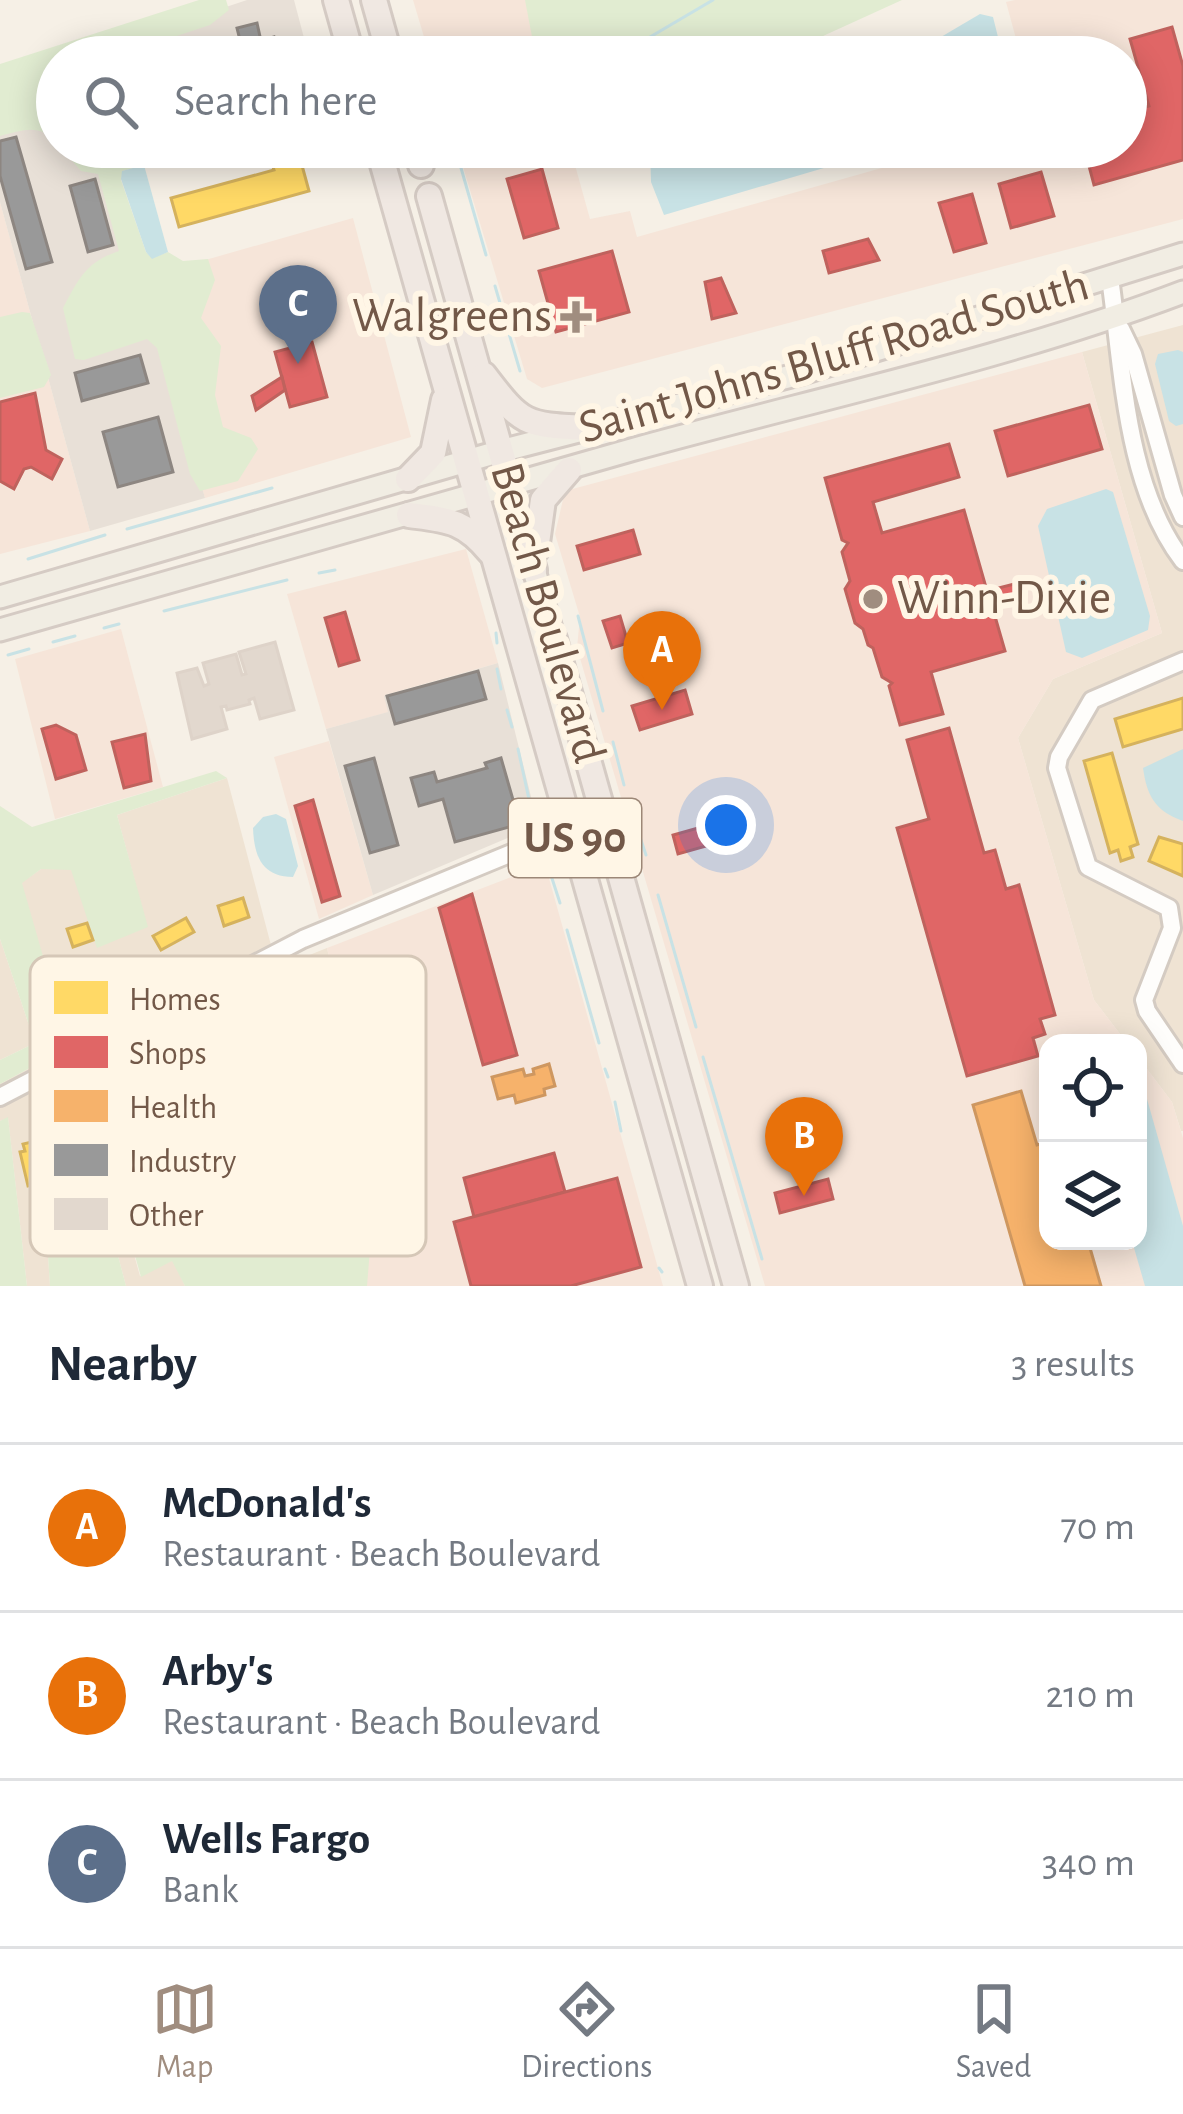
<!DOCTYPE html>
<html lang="en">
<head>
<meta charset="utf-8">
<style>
	body { margin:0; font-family:"Alegreya Sans",sans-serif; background:#f2f2f3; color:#1f2937 }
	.controls { position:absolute; right:36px; bottom:36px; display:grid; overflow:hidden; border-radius:24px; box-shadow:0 6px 30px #0003 }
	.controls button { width:108px; height:108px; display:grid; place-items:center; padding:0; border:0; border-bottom:3px solid #e0e1e3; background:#fff; color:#1f2937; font:60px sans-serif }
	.you { position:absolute; left:726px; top:825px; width:42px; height:42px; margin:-30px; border:9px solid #fff; border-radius:50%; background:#1a73e8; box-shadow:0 0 0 18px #1a73e833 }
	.badge { display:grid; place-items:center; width:78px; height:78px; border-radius:50%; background:#a08d7f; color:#fff; font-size:39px; font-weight:700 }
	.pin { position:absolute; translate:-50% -99px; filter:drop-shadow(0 3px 6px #0008) }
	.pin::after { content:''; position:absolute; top:63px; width:42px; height:36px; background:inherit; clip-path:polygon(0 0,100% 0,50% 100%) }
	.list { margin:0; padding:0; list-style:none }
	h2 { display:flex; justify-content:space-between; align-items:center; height:156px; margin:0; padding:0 48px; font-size:51px }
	h2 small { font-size:39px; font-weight:400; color:#747a83 }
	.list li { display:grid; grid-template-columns:78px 1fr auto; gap:36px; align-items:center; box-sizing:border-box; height:168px; padding:0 48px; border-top:3px solid #e0e1e3 }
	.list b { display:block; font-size:45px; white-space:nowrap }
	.list p { margin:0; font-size:39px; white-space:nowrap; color:#747a83 }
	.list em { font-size:39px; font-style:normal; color:#747a83 }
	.icon { flex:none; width:66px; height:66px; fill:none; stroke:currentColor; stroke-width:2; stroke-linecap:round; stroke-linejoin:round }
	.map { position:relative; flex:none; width:1183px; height:1286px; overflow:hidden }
	.search { position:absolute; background:#fff; box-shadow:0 6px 30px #0003; left:36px; right:36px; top:36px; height:132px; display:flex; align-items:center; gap:30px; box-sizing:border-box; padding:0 42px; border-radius:66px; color:#747a83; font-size:45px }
	.sheet { height:660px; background:#fff }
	nav { display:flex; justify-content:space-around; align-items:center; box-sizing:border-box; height:168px; border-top:3px solid #e0e1e3; background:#fff; font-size:33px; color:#747a83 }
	nav a { display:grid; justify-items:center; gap:6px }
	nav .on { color:#a08d7f }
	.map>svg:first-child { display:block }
</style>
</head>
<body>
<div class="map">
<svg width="1183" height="1286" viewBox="0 0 1183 1286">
	<rect width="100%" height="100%" fill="#f6f0e6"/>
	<!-- residential -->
	<g fill="#efe3d3">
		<polygon points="1183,325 1183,1131 1181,1131 1172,1102 1138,1057 1138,1043 1127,1043 1094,1000 1018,738 1053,679 1162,633 1082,352"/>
		<polygon points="227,778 277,968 327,948 373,1145 346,1158 287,1199 238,1211 216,1132 177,1149 145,1112 133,1060 87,1086 140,1276 173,1260 185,1286 126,1286 74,1090 50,1102 62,1223 46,1226 50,1286 27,1286 8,1118 0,1121 0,1084 69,1047 21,883 41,869 72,869 147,926 117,815"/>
		<polygon points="0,939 35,1043 0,1060"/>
	</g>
	<!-- commercial -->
	<g fill="#f6e5d9">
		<polygon points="413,0 528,0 544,57 430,57"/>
		<polygon points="1015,0 1183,0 1183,219 542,388 527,379 457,147 570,147 590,219 630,211 637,237 956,147 1126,147 1126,57 1021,57 1006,2"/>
		<polygon points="0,202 90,531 0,554"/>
		<polygon points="353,218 411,437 205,498 142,278"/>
		<polygon points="1082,352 1162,633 1053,679 1018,738 1094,1000 1127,1043 1048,1043 1048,1241 1138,1241 1138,1057 1172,1102 1183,1138 1183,1286 765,1286 577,648 580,617 555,534 565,491"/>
		<polygon points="466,549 498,663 385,695 389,712 326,729 287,594"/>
		<polygon points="121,629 163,787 55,819 15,659"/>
		<polygon points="329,741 373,895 319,919 274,757"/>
		<polygon points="545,864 663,1286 261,1286 377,1163 327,948"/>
	</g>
	<!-- industrial -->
	<g fill="#e8e0d7">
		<polygon points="247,0 294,0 309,57 76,57"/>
		<polygon points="57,64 57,147 162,147 109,164 205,498 90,531 0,202 0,84"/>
		<polygon points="498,663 538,825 373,895 326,729 388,712 384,696"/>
	</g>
	<!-- green -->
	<g fill="#e1ecd1">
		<path d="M199,0h27l3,10 -19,15 -97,32h-56v86c-17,-20 -34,-13 -57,-7v-72z"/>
		<polygon points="525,0 902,0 777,57 545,57 533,42"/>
		<path d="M60,147h125l-22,12 -40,12 -2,9 25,72 6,6 16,-6 15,9 25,-2 7,21 -14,38 20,28 -6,49 8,32 28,11 7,11 -20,32 -38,10 -10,-17 -33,-126 -10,-9 -63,21 -9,-1 -12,-51c16,-30 23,-46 56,-57l-21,-77 -17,-3z"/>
		<polygon points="22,312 30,313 51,375 44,387 0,398 0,317"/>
		<polygon points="216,771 227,778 117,815 148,927 97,948 71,870 41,869 22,883 69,1047 0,1084 0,1060 35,1043 0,939 0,806 32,827"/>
		<polygon points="133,1059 144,1111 160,1106 177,1148 216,1131 239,1211 287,1199 346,1158 373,1145 377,1163 367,1286 185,1286 172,1261 141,1277 87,1085"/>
		<polygon points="74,1089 126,1286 50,1286 46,1226 62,1223 50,1102"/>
		<polygon points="8,1117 27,1286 0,1286 0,1121"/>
	</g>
	<!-- water -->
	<g fill="#c8e2e5">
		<polygon points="980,14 993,17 1003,57 907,57"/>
		<polygon points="650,147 895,147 664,215 651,182"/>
		<polygon points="144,165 168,252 152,259 146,252 121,179 122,171"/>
		<polygon points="1178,350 1183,352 1183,424 1176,426 1169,421 1155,364 1158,354"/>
		<polygon points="1106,489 1113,492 1150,616 1148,630 1082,658 1066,652 1038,526 1047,509"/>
		<path d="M1183,749v72c-28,-10 -36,-25 -40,-53z"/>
		<path d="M276,814l10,5 12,47 -5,11c-31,0 -39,-21 -40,-49l10,-11z"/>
		<polygon points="1138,1092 1147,1099 1183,1226 1183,1286 1145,1286 1132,1241 1138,1241"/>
	</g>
	<!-- homes -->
	<g fill="#ffd966" stroke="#d5b25d" stroke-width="3">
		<polygon points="267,147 297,147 309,191 179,227 171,198 274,170"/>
		<polygon points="1183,698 1183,729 1123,747 1115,719"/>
		<polygon points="1112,753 1138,844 1130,847 1133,857 1121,861 1118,850 1110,853 1084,761"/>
		<polygon points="1159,837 1183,844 1183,876 1149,861"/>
		<polygon points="243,898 249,917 224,926 218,906"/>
		<polygon points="186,918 194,932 161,950 153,936"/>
		<polygon points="87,923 93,940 73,947 67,929"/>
		<polygon points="40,1140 50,1180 28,1186 20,1152 25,1151 23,1144"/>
	</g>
	<!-- shops -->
	<g fill="#e06666" stroke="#bf625d" stroke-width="3">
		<polygon points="1172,27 1183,66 1183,160 1094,185 1084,147 1126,147 1126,89 1129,88 1135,110 1149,106 1130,39"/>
		<polygon points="542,169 558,228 524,238 507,179"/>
		<polygon points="1041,172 1054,216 1011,228 999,184"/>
		<polygon points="972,194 986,243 954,252 939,203"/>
		<polygon points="868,239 879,260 829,273 823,251"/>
		<polygon points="612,251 629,312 556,332 539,271"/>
		<polygon points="721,278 736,313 712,319 705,282"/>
		<polygon points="312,342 327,397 290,407 275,352"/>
		<polygon points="282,377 285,390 256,410 252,396"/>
		<polygon points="35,393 46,450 62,459 52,479 31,467 24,469 14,489 0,481 0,402"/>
		<polygon points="1089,405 1102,449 1008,476 995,431"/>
		<polygon points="949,444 959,477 873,502 882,533 964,510 987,591 1014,584 1018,599 992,606 1005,651 931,672 943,714 900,725 889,686 892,683 882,677 873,648 868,645 863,629 855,623 845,589 850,581 842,552 848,543 842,540 825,478"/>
		<polygon points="633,530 640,554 584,570 577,546"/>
		<polygon points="345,612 359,660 339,666 325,618"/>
		<polygon points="620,616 628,643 612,648 603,621"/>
		<polygon points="685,690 692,714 640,730 632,706"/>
		<polygon points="56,725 76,735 86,770 56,779 42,729"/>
		<polygon points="949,728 984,853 995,850 1006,889 1019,885 1055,1015 1040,1019 1045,1034 1033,1038 1038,1056 967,1076 897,828 929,819 907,740"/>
		<polygon points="145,734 151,781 124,788 112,742"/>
		<polygon points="313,800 340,896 322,902 295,806"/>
		<polygon points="719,822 724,841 678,854 673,835"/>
		<polygon points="472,894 517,1055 483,1065 439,908"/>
		<polygon points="554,1153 565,1192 474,1217 464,1178"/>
		<polygon points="617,1178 641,1267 571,1286 471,1286 454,1222"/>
		<polygon points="828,1179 833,1199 780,1213 775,1193"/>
	</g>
	<!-- health -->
	<g fill="#f6b26b" stroke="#ce9760" stroke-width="3">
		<polygon points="549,1064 555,1086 544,1089 545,1095 516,1103 514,1095 498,1099 492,1077 523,1069 525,1076 534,1074 533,1069"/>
		<polygon points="1021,1091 1037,1145 1048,1142 1048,1241 1088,1241 1101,1286 1025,1286 973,1105"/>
	</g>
	<!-- industry -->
	<g fill="#999" stroke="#8d8681" stroke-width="3">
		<polygon points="257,23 261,41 274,37 279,57 254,57 251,45 242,48 237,28"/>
		<polygon points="16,137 52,262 26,269 0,176 0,141"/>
		<polygon points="95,179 113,245 88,252 70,186"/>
		<polygon points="140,355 148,383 82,401 75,373"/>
		<polygon points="158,417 173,472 118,487 103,432"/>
		<polygon points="478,671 486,699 395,724 387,696"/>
		<polygon points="374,758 398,845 370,853 345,766"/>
		<polygon points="501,758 520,824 455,842 443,799 419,806 411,778 434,772 437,782 487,768 485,763"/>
	</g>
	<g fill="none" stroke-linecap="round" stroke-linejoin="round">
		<!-- stream -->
		<g stroke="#c8e2e5" stroke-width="3">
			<polyline points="616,57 713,0"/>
			<polyline points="457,154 486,255"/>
			<polyline points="495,286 520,371"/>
			<polyline points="127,529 272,488"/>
			<polyline points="28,559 105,535"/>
			<polyline points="319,573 335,570"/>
			<polyline points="164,611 287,580"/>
			<polyline points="578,616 603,711"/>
			<polyline points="104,628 119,624"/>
			<polyline points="496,633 497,643"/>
			<polyline points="53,642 75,636"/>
			<polyline points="8,655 29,649"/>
			<polyline points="497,669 501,689"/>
			<polyline points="507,710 512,727"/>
			<polyline points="613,742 624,785"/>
			<polyline points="518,749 534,822"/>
			<polyline points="636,825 646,855"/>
			<polyline points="547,863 560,903"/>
			<polyline points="658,895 696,1027"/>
			<polyline points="567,930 599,1043"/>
			<polyline points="703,1057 762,1259"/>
			<polyline points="605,1069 608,1077"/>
			<polyline points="615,1102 621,1131"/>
			<polyline points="659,1268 662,1272"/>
		</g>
	</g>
	<!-- building -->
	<polygon fill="#e2d8ce" stroke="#ded3c9" stroke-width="3" points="275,642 294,710 260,719 254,698 249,700 250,704 227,710 226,706 221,707 227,729 192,739 177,673 197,668 204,686 209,684 203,663 236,654 242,675 246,674 239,652"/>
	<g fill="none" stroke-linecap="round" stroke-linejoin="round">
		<!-- minor casing -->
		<g stroke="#d4cbc2" stroke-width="22">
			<g id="minor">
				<path d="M1110,278c13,91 15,207 73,283"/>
				<polyline points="1121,329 1133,354 1173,495 1183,517"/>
				<polyline points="1183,661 1092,700 1059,757 1057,768 1088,867 1169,908 1172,928 1144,1000 1147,1011 1183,1064"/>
				<polyline points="0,1097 303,939 604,815"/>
			</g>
		</g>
		<!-- major casing -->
		<g stroke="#d5cbc4" stroke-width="27">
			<g id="major">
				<polyline points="534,570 554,639"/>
				<polyline points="0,597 501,451 799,374 1183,254"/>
				<path d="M0,630c211,-60 421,-120 631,-180 184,-51 373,-90 552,-158"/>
			</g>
		</g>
		<!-- highway casing -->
		<g stroke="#d5cbc4" stroke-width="30">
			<g id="highway">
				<polyline points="336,0 352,57"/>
				<polyline points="374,0 390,57"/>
				<polyline points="378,147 700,1286"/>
				<polyline points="416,147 421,165"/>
				<polyline points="429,196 534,570"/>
				<path d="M484,375c38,50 41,50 102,53"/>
				<polyline points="408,479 433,453 444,400"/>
				<path d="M409,515c38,5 55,5 81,37"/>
				<polyline points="536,550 543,500 569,470"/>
				<polyline points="554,639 736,1286"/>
			</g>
		</g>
		<!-- minor -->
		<use href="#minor" stroke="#fefdfb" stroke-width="16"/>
		<!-- major -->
		<use href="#major" stroke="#f1ede3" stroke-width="21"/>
		<!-- highway -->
		<use href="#highway" stroke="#f0e8e2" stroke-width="24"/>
	</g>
	<!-- markers -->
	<g fill="#a08d7f" stroke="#fff6e6" stroke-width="4.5">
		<path d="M570 299h12v12h12v12h-12v12h-12v-12h-12v-12h12z"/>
		<circle cx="873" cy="599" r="12"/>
	</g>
	<g text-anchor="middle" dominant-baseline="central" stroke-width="12" stroke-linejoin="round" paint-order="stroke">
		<!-- shield labels -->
		<rect fill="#fff6e6" stroke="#9c8777" stroke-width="3" x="509" y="799" width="132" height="78" rx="9"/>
		<g font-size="45" font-weight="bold" fill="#725848">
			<text x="575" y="838">US 90</text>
		</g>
		<!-- poi labels -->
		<g font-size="48" fill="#725848" stroke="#fff6e6" text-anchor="end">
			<text x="552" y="317">Walgreens</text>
			<text x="897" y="599" text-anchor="start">Winn-Dixie</text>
		</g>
		<!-- street labels -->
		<g font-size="48" fill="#725848" stroke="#fff6e6">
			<text transform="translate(834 357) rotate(-16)">Saint Johns Bluff Road South</text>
			<text transform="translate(547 613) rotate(74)">Beach Boulevard</text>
		</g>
	</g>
	<!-- legend -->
	<rect x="30" y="956" width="396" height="300" rx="18" fill="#fff6e6" stroke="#d5c7b7" stroke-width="3"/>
	<rect x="54" y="981" width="54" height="33" fill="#ffd966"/>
	<rect x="54" y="1036" width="54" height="32" fill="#e06666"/>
	<rect x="54" y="1090" width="54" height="32" fill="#f6b26b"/>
	<rect x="54" y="1144" width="54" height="32" fill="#999"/>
	<rect x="54" y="1198" width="54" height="32" fill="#e2d8ce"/>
	<g font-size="33" fill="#725848">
		<text x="129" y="1010">Homes</text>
		<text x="129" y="1064">Shops</text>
		<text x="129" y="1118">Health</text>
		<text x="129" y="1172">Industry</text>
		<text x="129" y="1226">Other</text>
	</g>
</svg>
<div class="controls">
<button><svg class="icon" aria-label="locate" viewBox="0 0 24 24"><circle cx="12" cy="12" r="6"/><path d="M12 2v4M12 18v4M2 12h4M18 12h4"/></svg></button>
<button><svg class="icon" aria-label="layers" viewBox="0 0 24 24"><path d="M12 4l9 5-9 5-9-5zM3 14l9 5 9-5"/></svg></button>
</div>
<div class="you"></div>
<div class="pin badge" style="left:662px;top:710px;background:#e8710a">A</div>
<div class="pin badge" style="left:804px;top:1196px;background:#e8710a">B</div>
<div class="pin badge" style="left:298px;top:364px;background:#5c6f8a">C</div>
<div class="search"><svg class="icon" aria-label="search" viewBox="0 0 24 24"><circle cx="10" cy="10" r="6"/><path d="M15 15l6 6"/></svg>Search here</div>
</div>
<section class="sheet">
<h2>Nearby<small>3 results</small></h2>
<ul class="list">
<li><span class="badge" style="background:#e8710a">A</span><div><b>McDonald's</b><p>Restaurant · Beach Boulevard</p></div><em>70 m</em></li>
<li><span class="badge" style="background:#e8710a">B</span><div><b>Arby's</b><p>Restaurant · Beach Boulevard</p></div><em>210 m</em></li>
<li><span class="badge" style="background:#5c6f8a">C</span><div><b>Wells Fargo</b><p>Bank</p></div><em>340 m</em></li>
</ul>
</section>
<nav>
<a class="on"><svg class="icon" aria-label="map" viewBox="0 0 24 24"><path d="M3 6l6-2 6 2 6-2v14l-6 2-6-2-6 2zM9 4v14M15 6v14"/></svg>Map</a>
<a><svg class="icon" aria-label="directions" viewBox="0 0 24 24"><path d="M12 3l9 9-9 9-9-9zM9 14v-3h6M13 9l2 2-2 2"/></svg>Directions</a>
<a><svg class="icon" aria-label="saved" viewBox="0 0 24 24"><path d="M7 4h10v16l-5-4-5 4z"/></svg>Saved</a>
</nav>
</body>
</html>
